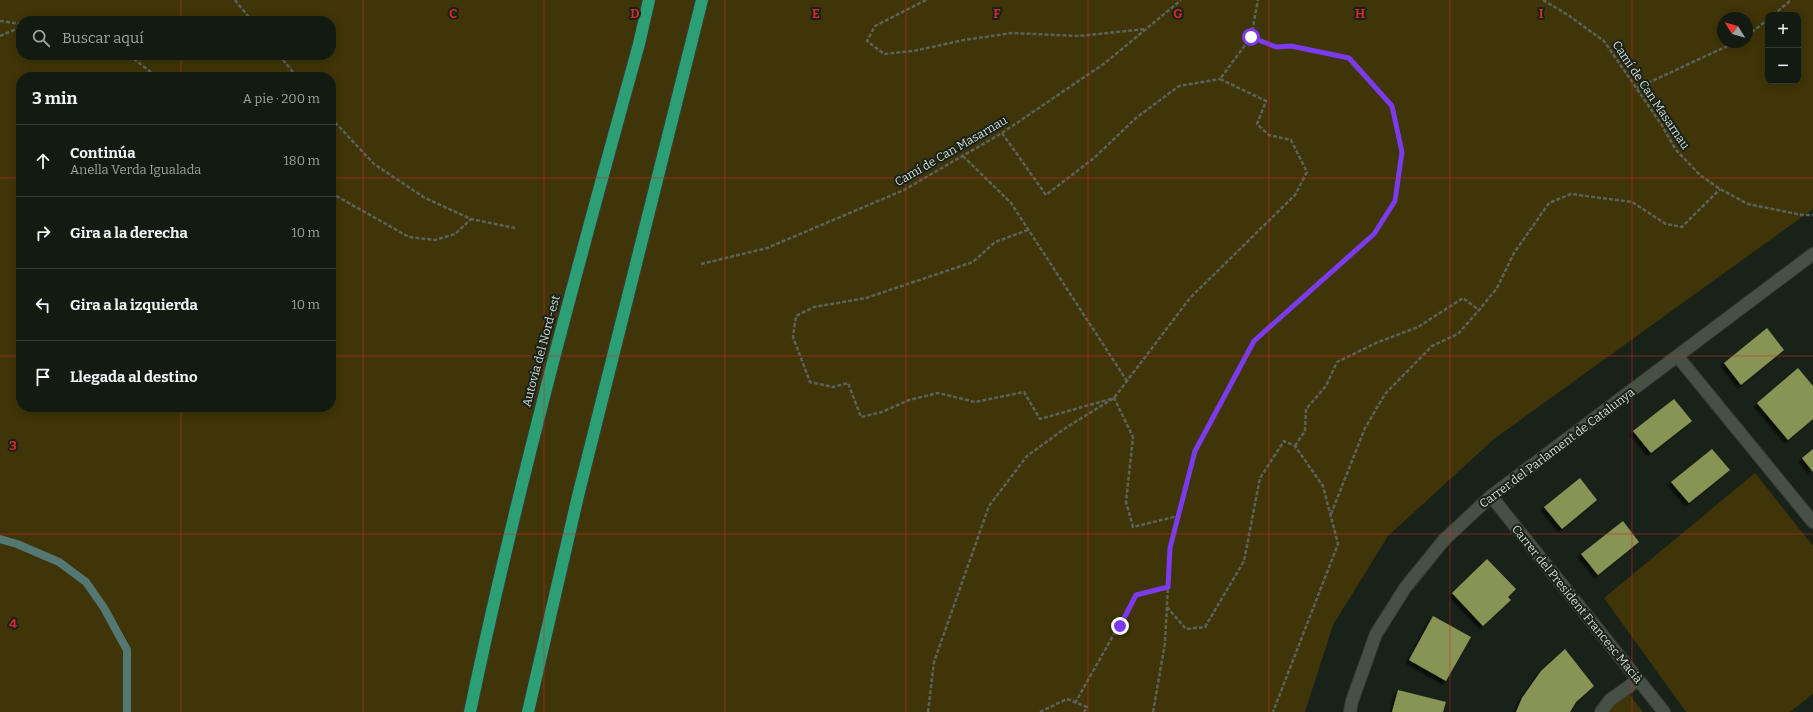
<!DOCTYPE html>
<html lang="es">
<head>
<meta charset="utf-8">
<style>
	body { margin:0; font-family:Bitter,serif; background:#202720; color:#f1f3f6 }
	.controls { position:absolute; right:12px; top:12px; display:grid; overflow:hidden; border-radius:8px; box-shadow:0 2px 10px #0003 }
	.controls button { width:36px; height:36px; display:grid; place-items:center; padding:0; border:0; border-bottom:1px solid #323832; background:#131a12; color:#f1f3f6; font:20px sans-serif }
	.compass { position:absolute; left:1717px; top:12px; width:36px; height:36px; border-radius:50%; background:#131a12; box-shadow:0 2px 10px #0003; rotate:307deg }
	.stop { position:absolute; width:12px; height:12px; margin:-9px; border:3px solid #7c3aed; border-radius:50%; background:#fff }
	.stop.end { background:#7c3aed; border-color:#fff; box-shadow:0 1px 4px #0008 }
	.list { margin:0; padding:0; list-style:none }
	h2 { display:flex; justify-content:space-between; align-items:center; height:52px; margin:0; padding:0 16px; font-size:17px }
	h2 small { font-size:13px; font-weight:400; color:#9da19f }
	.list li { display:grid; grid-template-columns:26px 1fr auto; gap:12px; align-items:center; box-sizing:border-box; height:72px; padding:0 16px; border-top:1px solid #323832 }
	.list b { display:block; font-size:15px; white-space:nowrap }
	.list p { margin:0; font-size:13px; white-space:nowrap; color:#9da19f }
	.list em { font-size:13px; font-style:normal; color:#9da19f }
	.icon { flex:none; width:22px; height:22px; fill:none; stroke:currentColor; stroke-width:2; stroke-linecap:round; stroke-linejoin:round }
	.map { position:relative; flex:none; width:1813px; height:712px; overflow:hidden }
	.search { position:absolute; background:#131a12; box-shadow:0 2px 10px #0003; left:16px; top:16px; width:320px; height:44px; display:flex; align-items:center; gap:10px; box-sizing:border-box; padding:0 14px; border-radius:16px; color:#9da19f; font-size:15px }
	.panel { position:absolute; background:#131a12; box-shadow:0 2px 10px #0003; left:16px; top:72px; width:320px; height:340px; border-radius:16px }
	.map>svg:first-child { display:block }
</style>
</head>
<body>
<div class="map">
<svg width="1813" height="712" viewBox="0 0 1813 712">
	<defs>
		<filter id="shadow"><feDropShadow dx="-3.5" dy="3.5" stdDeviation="1" flood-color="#0009"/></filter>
	</defs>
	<rect width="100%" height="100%" fill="#192218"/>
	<!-- green -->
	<g fill="#403508" fill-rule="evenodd">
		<path d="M0,0h1813v209l-319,230 -106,97 -55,89 -28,87h-1305zM1768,15h30v66h-30zM1723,18h24v24h-24zM21,21h310v34h-310zM21,77h310v330h-310z"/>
		<polygon points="1755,473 1813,546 1813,694 1790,712 1686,712 1604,598"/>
		<polygon points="1625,689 1643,712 1601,712"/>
	</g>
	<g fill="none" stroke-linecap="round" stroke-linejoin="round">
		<!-- stream -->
		<polyline stroke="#537873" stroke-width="8" points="0,539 17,544 59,562 86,582 104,608 127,650 127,712"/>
	</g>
	<!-- building -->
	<g fill="#889453" filter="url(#shadow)">
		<polygon points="1767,328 1784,350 1741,385 1724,363"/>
		<polygon points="1798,368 1813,386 1813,419 1788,440 1757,403"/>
		<polygon points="1674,399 1692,421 1651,453 1633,431"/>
		<polygon points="1712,449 1730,470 1689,503 1671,482"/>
		<polygon points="1813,449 1813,472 1802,458"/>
		<polygon points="1580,478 1597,500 1562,529 1544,507"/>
		<polygon points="1623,521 1639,542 1598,575 1581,554"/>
		<polygon points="1487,559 1516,589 1508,597 1511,600 1483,626 1452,593"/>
		<polygon points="1433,616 1471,637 1446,681 1409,660"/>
		<polygon points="1565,649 1594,686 1576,702 1570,712 1516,712 1522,698 1541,671"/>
		<polygon points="1398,690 1446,702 1443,712 1392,712"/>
	</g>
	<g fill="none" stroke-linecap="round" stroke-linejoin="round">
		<!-- minor casing -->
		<g stroke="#373d36" stroke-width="14">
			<g id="minor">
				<polyline points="1678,357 1813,522"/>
				<polyline points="1491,496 1664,712"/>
				<polyline points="1350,712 1352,701 1376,634 1405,588 1444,540 1491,496 1813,254"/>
				<polyline points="1601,712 1610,700 1638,680"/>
			</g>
		</g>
		<!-- highway casing -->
		<g stroke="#373d36" stroke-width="14">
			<g id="highway">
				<path d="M470,712c47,-225 108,-447 169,-668l10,-44"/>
				<polyline points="528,712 578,496 702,0"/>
			</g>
		</g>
		<!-- path -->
		<g stroke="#5a6259" stroke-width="2.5" stroke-dasharray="4 2" stroke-linecap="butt">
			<polyline points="235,0 252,21"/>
			<polyline points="926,0 875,26 867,41 884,54 913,51 964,40 1012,33 1079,36 1146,29"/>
			<polyline points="1543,0 1568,15 1604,41 1661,124 1676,150 1700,175 1720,189 1748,204 1802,215 1813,215"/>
			<polyline points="1773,15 1791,0"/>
			<polyline points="0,21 21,24"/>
			<polyline points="0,36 21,27"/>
			<polyline points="1747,36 1768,19"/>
			<polyline points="129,55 157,77"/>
			<polyline points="279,55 297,77"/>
			<polyline points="1637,88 1736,42"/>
			<polyline points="331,118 374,164 425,198 471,219 515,228"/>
			<polyline points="1002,133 1046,195 1094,158 1136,118 1179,86 1220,79"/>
			<polyline points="963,156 1011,203 1127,381"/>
			<polyline points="331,193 409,237 435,240 455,234 471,219"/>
			<polyline points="1028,230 995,242 973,262 866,298 814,307 796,316 793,337 810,382 833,387 848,383 861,417 882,412 909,400 938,393 975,402 1024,392 1040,419 1114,398 1133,437 1126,502 1133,527 1178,516"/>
			<polyline points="701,264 767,248 904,190 1002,133 1105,63 1181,0"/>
			<polyline points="1295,446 1305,431 1306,409 1326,386 1337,362 1376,343 1418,327 1463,298 1479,310"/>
			<polyline points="1331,514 1365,428 1385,394 1432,346 1458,334 1479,310 1497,288 1514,253 1549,203 1571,194 1632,202 1666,224 1682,227 1720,189"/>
			<polyline points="1167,607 1186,629 1205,627 1244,561 1260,478 1284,441 1295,446 1323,486 1338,544 1273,712"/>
			<polyline points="1075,703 1136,595 1168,587"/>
			<polyline points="928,712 934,662 989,506 1027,456 1067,427 1114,398 1190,298 1295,195 1307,172 1291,140 1269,135 1257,124 1266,101 1220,79 1251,37"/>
			<polyline points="1040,712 1067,699 1087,707 1084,712"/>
			<polyline points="1153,712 1165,643 1170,548 1195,451 1254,341 1304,295 1374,234 1395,201 1402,152 1392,106 1349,59 1291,46 1276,47 1251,37 1258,0"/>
		</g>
		<!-- minor -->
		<use href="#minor" stroke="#465045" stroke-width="12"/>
		<!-- highway -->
		<use href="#highway" stroke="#2c9f75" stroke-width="12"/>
	</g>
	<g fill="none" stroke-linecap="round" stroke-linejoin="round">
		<!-- route -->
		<polyline stroke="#7c3aed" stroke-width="5" points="1120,626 1136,595 1168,587 1170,548 1195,451 1254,341 1374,234 1395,201 1402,152 1392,106 1349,58 1291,46 1276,47 1251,37"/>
	</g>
	<!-- grid -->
	<path fill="none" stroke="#d62828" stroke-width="1" stroke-opacity="0.55" d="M181,0v21M363,0v712M544,0v712M725,0v712M906,0v712M1088,0v712M1269,0v712M1450,0v712M1632,0v712M181,55v22M0,178h21M331,178h1482M0,356h21M331,356h1482M181,407v305M0,534h1813"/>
	<g text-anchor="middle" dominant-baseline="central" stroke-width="4" stroke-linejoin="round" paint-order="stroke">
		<!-- street labels -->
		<g font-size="12" fill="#d5dad4" stroke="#192218">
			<text transform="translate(1651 95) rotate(56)">Camí de Can Masarnau</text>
			<text transform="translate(951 151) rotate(-30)">Camí de Can Masarnau</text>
			<text transform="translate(541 351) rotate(-75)">Autovia del Nord-est</text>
			<text transform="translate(1557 448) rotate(-37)">Carrer del Parlament de Catalunya</text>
			<text transform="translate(1577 604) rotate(51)">Carrer del President Francesc Macià</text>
		</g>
	</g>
	<g font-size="13" text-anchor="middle" font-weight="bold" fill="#d62828" stroke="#192218" stroke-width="4" stroke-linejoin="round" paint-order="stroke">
		<text x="453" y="18">C</text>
		<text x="635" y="18">D</text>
		<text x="816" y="18">E</text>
		<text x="997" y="18">F</text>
		<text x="1178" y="18">G</text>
		<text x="1360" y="18">H</text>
		<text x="1541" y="18">I</text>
		<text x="13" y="450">3</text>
		<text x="13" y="628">4</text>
	</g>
</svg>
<div class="controls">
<button>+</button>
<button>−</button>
</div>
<svg class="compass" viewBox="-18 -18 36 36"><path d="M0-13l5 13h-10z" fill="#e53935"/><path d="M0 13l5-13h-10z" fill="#9da19f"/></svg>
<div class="stop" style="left:1251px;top:37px"></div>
<div class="stop end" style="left:1120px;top:626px"></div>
<div class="search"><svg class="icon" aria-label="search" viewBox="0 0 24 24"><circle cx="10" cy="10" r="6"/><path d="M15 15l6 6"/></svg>Buscar aquí</div>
<section class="panel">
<h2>3 min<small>A pie · 200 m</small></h2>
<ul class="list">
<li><svg class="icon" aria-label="ahead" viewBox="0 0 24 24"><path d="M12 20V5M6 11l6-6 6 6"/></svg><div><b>Continúa</b><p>Anella Verda Igualada</p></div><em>180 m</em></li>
<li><svg class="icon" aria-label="right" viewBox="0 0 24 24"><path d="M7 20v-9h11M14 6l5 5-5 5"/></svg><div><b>Gira a la derecha</b></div><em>10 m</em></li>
<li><svg class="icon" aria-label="left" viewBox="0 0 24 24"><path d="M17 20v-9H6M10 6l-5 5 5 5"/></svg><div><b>Gira a la izquierda</b></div><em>10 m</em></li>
<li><svg class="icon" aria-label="arrive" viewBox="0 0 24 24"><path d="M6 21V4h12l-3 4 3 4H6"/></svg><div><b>Llegada al destino</b></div></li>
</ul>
</section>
</div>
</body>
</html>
